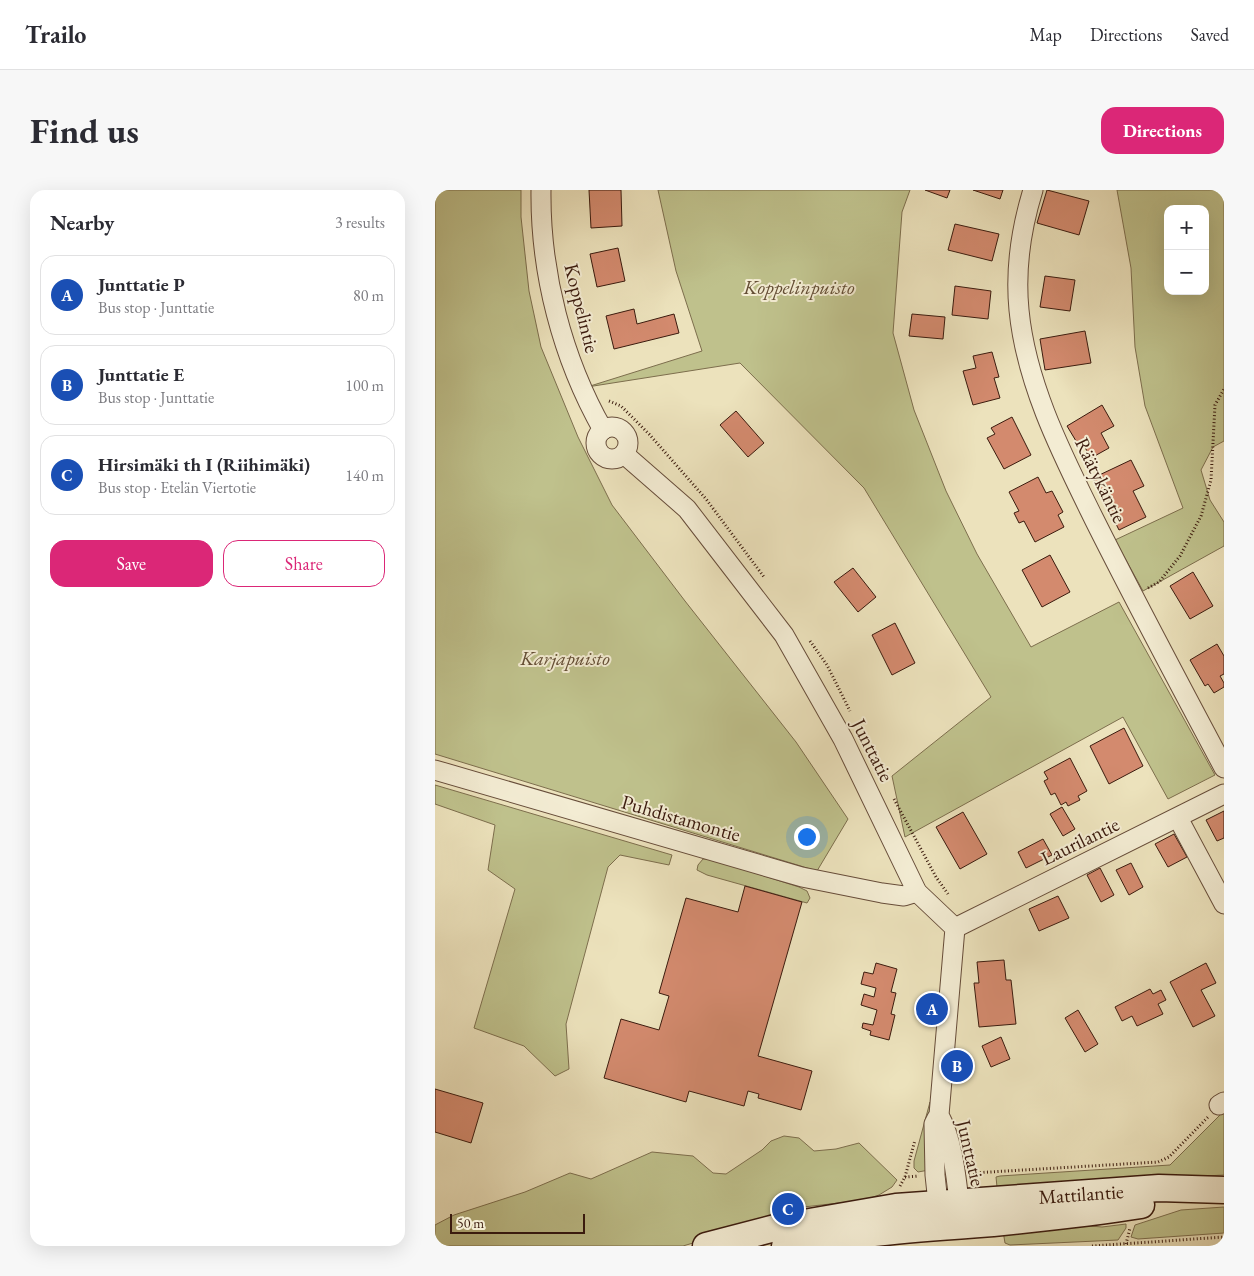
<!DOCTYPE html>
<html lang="en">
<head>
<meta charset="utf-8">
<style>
	body { margin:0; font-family:"EB Garamond",serif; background:#f7f7f7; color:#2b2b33 }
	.controls { position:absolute; right:15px; top:15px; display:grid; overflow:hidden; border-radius:10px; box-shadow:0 5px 20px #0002 }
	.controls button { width:45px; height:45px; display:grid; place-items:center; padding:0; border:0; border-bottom:1px solid #e1e1e2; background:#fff; color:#2b2b33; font:25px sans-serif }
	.scale { position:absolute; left:15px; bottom:12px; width:135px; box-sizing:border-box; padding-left:5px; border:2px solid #3b1b0e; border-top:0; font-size:14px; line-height:18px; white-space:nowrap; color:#3b1b0e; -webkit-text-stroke:4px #f3ecd3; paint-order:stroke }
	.you { position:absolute; left:371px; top:646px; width:18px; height:18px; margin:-12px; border:4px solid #fff; border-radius:50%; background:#1a73e8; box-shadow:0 0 0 8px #1a73e833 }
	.badge { display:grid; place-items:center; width:32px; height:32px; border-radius:50%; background:#db2777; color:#fff; font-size:16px; font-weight:700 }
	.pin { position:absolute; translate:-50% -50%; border:2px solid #fff; box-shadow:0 1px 5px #0006 }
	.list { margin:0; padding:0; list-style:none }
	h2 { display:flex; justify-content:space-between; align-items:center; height:65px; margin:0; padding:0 20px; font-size:21px }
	h2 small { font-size:16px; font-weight:400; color:#7c7c81 }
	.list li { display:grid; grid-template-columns:32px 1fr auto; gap:15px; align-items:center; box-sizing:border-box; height:80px; margin:0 10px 10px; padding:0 10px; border:1px solid #e1e1e2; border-radius:15px }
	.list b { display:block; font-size:19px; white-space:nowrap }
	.list p { margin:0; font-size:16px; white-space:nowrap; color:#7c7c81 }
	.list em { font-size:16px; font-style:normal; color:#7c7c81 }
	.actions { display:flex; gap:10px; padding:15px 20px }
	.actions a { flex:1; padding:11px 0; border:1px solid #db2777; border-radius:15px; text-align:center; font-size:18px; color:#db2777 }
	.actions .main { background:#db2777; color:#fff }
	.map { position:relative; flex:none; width:789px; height:1056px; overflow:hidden; border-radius:15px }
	header { display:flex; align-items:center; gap:30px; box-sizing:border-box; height:70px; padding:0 25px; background:#fff; border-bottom:1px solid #e1e1e2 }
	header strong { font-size:24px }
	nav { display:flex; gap:28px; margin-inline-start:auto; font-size:18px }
	.intro { display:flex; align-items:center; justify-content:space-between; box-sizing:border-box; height:120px; padding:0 30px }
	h1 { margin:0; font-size:35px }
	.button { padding:12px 22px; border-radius:15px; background:#db2777; color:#fff; font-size:18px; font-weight:700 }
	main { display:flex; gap:30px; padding:0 30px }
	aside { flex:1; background:#fff; border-radius:15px; box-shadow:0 5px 20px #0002 }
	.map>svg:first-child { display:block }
</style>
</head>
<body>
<header>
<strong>Trailo</strong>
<nav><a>Map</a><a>Directions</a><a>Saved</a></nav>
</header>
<div class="intro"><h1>Find us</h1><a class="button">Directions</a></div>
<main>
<aside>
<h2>Nearby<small>3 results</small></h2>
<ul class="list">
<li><span class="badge" style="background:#1a4fb4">A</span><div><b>Junttatie P</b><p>Bus stop · Junttatie</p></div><em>80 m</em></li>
<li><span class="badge" style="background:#1a4fb4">B</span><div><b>Junttatie E</b><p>Bus stop · Junttatie</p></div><em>100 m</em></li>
<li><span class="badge" style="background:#1a4fb4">C</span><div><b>Hirsimäki th I (Riihimäki)</b><p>Bus stop · Etelän Viertotie</p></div><em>140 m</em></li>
</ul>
<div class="actions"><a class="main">Save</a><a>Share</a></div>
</aside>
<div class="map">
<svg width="789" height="1056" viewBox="0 0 789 1056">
	<rect width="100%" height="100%" fill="#ece2bc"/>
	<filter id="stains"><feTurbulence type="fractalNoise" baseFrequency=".004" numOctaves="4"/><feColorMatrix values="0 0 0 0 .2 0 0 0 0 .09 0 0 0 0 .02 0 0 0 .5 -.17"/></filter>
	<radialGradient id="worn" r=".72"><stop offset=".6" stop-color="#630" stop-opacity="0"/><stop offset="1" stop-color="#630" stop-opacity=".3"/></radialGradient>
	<!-- green -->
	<g fill="#bfc18c" stroke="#7d6e4d" fill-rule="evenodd">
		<polygon points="0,0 86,0 86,27 94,101 106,157 143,247 177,315 250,411 361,552 413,629 382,681 0,564"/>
		<polygon points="223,0 475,0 467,22 458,143 479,220 511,301 542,364 596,457 684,412 780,585 733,609 688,527 470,647 457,586 556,507 429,298 305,173 152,197 267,161 241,81"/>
		<path d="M682,0h107v251l-11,6 -12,23 9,30 14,22v24l-81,45 -28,-51 68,-32 -38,-102 -10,-59 -4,-79zM733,19h37v82h-37z"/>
		<polygon points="0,595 237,665 234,675 185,665 173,677 131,834 134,879 120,886 89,856 39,838 80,699 53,680 60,635 0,614"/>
		<polygon points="268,669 276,669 364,697 372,701 375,708 372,713 272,685 262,680 263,675"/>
		<polygon points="495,912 494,980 483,982 479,978 479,971"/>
		<polygon points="789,921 789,985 562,997 561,987 565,986 735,975"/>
		<polygon points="349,946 364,948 379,961 401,959 424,953 462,990 457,997 444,1005 430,1010 351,1019 336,1025 318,1035 248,1056 0,1056 0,1035 19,1025 90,1002 135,983 156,989 217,962 258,966 278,983 291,984 327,960 336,951"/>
		<polygon points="789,1017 789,1043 703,1049 696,1047 700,1035 746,1020"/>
		<polygon points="621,1033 667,1037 691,1034 691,1038 683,1050 575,1055 570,1053 568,1041"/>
	</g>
	<!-- building -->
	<g fill="#d38a6e" stroke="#3b1b0e">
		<polygon points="154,0 186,0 187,36 156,38"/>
		<polygon points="490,0 515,0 512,8"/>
		<polygon points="538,0 568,0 565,9"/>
		<polygon points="612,0 654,11 644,45 602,33"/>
		<polygon points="520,34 564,44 557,71 513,60"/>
		<polygon points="183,58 190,91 162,97 155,64"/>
		<polygon points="610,86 640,90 635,121 605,117"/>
		<polygon points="520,96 556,101 553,129 517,125"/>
		<polygon points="199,119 202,134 239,124 244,143 179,159 171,126"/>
		<polygon points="477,124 510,127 508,149 474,146"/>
		<polygon points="650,141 656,173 610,180 605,149"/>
		<polygon points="557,162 564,187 559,188 565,208 538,215 528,181 541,178 538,166"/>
		<polygon points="667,215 679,236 666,243 674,258 656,268 648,254 644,256 632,236"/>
		<polygon points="301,221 329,253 313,267 285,235"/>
		<polygon points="577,227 596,265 569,279 552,248 560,244 556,238"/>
		<polygon points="696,270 709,296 698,301 711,327 684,340 658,288"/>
		<polygon points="603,287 611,303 617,301 628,322 623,325 629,337 600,352 589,331 584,333 579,323 584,321 574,302"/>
		<polygon points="615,365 635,402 607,417 587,380"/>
		<polygon points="418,378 441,407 423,422 399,392"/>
		<polygon points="758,382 778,416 755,429 735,396"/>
		<polygon points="460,433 480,473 457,485 437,445"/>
		<polygon points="782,454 789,466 789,484 785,486 789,493 789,497 779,503 773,494 770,496 755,470"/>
		<polygon points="689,538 708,576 674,594 655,556"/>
		<polygon points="635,568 652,601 643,606 645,610 633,616 631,612 626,615 620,603 616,605 609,591 613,589 609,582"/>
		<polygon points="627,617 640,639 628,646 615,624"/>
		<polygon points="789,621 789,648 782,651 771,630"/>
		<polygon points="528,622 552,664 525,679 501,637"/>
		<polygon points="739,644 752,667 733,677 720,654"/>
		<polygon points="608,649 617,665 591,678 583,662"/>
		<polygon points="696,673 708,697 694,705 681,680"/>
		<polygon points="665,678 679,705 666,712 652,685"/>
		<polygon points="310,696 367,712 323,866 377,881 366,920 323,908 324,904 313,901 309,916 254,901 251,912 169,888 186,829 224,840 234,806 224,803 251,708 303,722"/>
		<polygon points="623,706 634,728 604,741 594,719"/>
		<polygon points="569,770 571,790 576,790 581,834 544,837 539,793 544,793 542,772"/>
		<polygon points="441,773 462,779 456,802 461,803 456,824 460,825 454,850 435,845 436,841 427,838 428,833 438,835 442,820 426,815 429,804 439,807 441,798 426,794 429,782 438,784"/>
		<polygon points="771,773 781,793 766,800 780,826 758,837 735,792"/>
		<polygon points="715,799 718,804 726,800 731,810 723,814 728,824 702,836 697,826 687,831 680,817"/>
		<polygon points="643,820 663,854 650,862 630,828"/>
		<polygon points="566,847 575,869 556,877 547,856"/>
		<polygon points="0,899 48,913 36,953 0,942"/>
	</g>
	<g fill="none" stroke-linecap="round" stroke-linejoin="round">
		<!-- street casing -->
		<g stroke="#674d3a" stroke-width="21">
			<g id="street">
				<path d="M106,0c-1,82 21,168 62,240"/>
				<path d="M598,0c-12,39 -18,79 -14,120 7,74 43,144 75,209 42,84 86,166 130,249"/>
				<circle cx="177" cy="253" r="16"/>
				<path d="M189,264l63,55 97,126 59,104 74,153 38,36 -16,187c13,24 17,59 20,87"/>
				<polyline points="0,580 367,687 447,703 469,706 482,702"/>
				<polyline points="743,628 789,714"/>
				<polyline points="520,738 789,604"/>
				<polyline points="784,915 789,912"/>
				<polyline points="502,928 499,934 500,985 503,1013"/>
			</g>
		</g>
		<!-- secondary casing -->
		<g stroke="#3b1b0e" stroke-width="29">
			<g id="secondary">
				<polyline points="271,1056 340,1038 461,1017 724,998 789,1000"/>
				<path d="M350,1056c69,-13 138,-18 208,-23 50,-5 99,-10 148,-18"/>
			</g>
		</g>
		<!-- path -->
		<g stroke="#3b1b0e" stroke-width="3" stroke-dasharray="1 2.5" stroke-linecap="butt">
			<polyline points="174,211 186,216 214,244 271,309 329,387"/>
			<polyline points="713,398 724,392 745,366 766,326 776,290 780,215 789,199"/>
			<polyline points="375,451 392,475 415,521"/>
			<polyline points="459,609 501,687 513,704"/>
			<polyline points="538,983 723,972 734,967 773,927"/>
			<polyline points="470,987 484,986"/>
			<polyline points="465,996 470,987 480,950"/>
			<polyline points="691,1054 695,1038"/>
			<polyline points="657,1056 789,1047"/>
		</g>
		<!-- street -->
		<use href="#street" stroke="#f3ecd3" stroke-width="19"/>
		<!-- secondary -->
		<use href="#secondary" stroke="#f3ecd3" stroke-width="26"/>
	</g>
	<g text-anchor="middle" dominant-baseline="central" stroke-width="4" stroke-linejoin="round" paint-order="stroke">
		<!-- park labels -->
		<g font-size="20" font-style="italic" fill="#634d34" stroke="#f3ecd3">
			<text x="364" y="97">Koppelinpuisto</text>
			<text x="130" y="468">Karjapuisto</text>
		</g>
		<!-- street labels -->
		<g font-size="20" fill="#3b1b0e" stroke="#f3ecd3">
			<text transform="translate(147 118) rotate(76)">Koppelintie</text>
			<text transform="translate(666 290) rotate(64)">Räätykäntie</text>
			<text transform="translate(438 560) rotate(63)">Junttatie</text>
			<text transform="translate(246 628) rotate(16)">Puhdistamontie</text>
			<text transform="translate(645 651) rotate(-26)">Laurilantie</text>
			<text transform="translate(536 963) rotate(77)">Junttatie</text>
			<text transform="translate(646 1004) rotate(-4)">Mattilantie</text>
		</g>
	</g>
	<rect width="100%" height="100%" filter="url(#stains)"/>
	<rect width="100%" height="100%" fill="url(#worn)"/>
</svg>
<div class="controls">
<button>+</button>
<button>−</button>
</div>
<div class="scale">50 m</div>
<div class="you"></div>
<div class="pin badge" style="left:497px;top:819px;background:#1a4fb4">A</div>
<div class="pin badge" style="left:522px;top:876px;background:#1a4fb4">B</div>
<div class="pin badge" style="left:353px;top:1019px;background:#1a4fb4">C</div>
</div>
</main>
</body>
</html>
